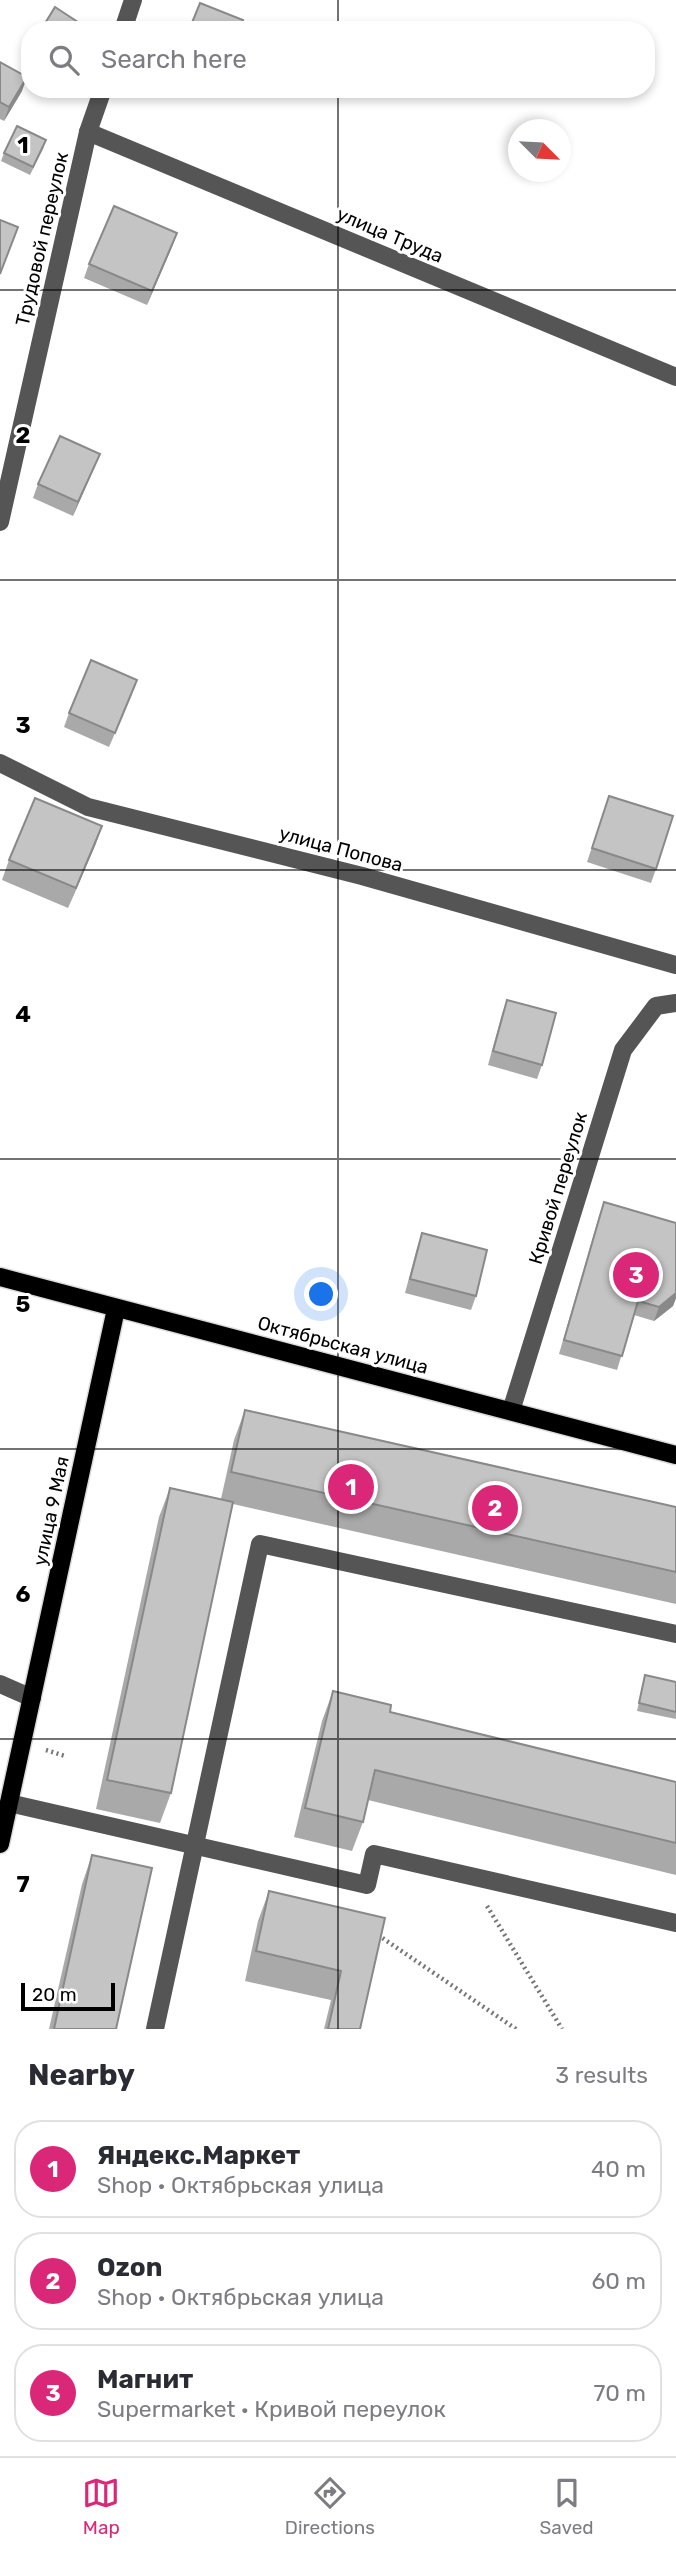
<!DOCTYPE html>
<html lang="en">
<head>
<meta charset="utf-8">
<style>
	body { margin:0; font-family:Rubik,sans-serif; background:#f7f7f7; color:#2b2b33 }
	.compass { position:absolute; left:508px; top:119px; width:63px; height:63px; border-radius:50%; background:#fff; box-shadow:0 4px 10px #0003; rotate:114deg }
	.scale { position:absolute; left:21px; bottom:18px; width:94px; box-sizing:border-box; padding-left:7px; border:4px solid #000; border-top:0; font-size:19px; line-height:24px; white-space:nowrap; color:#000; -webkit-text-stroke:5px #fff; paint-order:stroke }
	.you { position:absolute; left:322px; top:1295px; width:24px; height:24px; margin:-18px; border:5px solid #fff; border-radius:50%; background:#1a73e8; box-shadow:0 0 0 10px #1a73e833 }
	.badge { display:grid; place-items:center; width:46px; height:46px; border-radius:50%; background:#db2777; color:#fff; font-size:23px; font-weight:700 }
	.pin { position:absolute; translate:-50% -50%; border:4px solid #fff; box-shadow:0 2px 7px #0006 }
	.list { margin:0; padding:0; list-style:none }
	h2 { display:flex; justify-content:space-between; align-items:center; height:91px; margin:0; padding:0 28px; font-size:30px }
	h2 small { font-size:23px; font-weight:400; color:#7c7c81 }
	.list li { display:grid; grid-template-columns:46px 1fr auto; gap:21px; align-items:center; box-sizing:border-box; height:98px; margin:0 14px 14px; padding:0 14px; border:2px solid #e1e1e2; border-radius:28px }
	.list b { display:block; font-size:26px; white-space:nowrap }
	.list p { margin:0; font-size:23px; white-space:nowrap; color:#7c7c81 }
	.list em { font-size:23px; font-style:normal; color:#7c7c81 }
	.icon { flex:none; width:38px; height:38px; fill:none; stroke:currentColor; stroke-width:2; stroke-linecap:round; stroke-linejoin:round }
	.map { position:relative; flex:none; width:676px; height:2029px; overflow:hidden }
	.search { position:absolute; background:#fff; box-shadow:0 4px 10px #0003; left:21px; right:21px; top:21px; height:77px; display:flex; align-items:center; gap:18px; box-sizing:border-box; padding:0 24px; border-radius:28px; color:#7c7c81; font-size:26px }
	.sheet { height:427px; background:#fff }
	nav { display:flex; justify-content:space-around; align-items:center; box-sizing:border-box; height:98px; border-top:2px solid #e1e1e2; background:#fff; font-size:19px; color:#7c7c81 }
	nav a { display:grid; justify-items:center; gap:4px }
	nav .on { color:#db2777 }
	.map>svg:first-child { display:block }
</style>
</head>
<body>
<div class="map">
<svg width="676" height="2029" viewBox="0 0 676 2029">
	<rect width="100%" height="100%" fill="#fff"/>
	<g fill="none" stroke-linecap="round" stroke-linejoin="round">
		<!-- major casing -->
		<g stroke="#dbdbdb" stroke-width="21">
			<g id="major">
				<polyline points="0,1277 676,1455"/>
				<polyline points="0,1844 116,1309"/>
			</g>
		</g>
		<!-- path -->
		<g stroke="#777" stroke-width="4.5" stroke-dasharray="2 3.5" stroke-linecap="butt">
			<polyline points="46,1750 65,1756"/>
			<polyline points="487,1906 562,2029"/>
			<polyline points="378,1935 516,2029"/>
		</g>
		<!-- minor -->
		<g stroke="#555" stroke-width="18">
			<polyline points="123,30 133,0"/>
			<polyline points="88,132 676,377"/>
			<polyline points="0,522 88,132 103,89"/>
			<polyline points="0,763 88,807 362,876 676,965"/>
			<polyline points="511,1411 623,1050 656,1006 676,1003"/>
			<polyline points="0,1684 32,1698"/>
			<polyline points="9,1803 367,1885 374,1854 676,1923"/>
			<polyline points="155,2029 260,1544 676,1634"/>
		</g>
		<!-- major -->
		<use href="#major" stroke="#000" stroke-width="18"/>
	</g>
	<!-- wall -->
	<g fill="#a9a9a9">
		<polygon points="30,47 30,63 25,60"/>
		<polygon points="0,62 22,91 4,121 0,119"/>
		<polygon points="195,89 216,89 213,97"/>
		<polygon points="44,147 30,175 1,161 4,153"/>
		<polygon points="177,233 147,305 84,278 89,264"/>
		<polygon points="94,468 73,516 33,498 38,484"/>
		<polygon points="132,694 109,747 64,727 69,713"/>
		<polygon points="609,796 656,869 651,883 587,862"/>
		<polygon points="102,826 68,908 2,880 9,860"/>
		<polygon points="507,1000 542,1065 537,1079 488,1065 502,1014"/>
		<polygon points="604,1202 676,1223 676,1298 673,1306 654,1321 634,1315 617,1370 559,1354 599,1216"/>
		<polygon points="422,1233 476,1296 471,1310 405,1293 417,1248"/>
		<polygon points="245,1410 676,1507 676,1604 233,1504 171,1793 160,1823 96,1809 159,1517 170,1488 221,1499 234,1440"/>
		<polygon points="645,1675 676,1682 676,1719 637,1711"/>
		<polygon points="333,1691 390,1712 676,1782 676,1875 368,1800 363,1822 352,1851 294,1837 322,1721"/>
		<polygon points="92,1855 116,2029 49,2029 82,1884"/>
		<polygon points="269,1891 385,1918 360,2029 324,2029 331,2000 245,1981 258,1921"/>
	</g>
	<!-- shaded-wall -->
	<g fill="#898989">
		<polygon points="27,77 22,91 4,121 9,107"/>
		<polygon points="177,233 172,247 147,305 152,291"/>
		<polygon points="100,454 94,468 73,516 78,502"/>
		<polygon points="102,826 95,846 68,908 76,888"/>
		<polygon points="676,1293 676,1298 673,1306 654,1321 659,1307"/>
	</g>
	<!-- building -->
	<g fill="#c4c4c4" stroke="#898989" stroke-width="2">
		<polygon points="200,3 243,20 239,30 189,30"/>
		<polygon points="55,7 90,30 41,30"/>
		<polygon points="0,62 27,77 9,107 0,102"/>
		<polygon points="17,126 46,140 33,167 4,153"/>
		<polygon points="114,206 177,233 152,291 89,264"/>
		<polygon points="0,220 18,227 0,274"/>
		<polygon points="60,436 100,454 78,502 38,484"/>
		<polygon points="91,660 137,680 115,733 69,713"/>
		<polygon points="609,796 673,816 656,869 592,848"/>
		<polygon points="35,798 102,826 76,888 9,860"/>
		<polygon points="507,1000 556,1013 542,1065 493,1051"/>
		<polygon points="604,1202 676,1223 676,1293 659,1307 638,1301 622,1356 564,1340"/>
		<polygon points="422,1233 487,1250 476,1296 410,1279"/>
		<polygon points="245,1410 676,1507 676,1572 231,1472"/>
		<polygon points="170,1488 233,1502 171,1793 107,1780"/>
		<polygon points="645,1675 676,1682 676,1712 639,1703"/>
		<polygon points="333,1691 391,1705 390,1712 676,1782 676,1843 375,1770 363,1822 305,1808"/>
		<polygon points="92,1855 152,1868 116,2029 54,2029"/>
		<polygon points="269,1891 385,1918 360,2029 328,2029 341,1971 256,1951"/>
	</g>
	<!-- grid -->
	<path fill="none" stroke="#000" stroke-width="2" stroke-opacity="0.55" d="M338,0v30M338,89v1940M0,290h676M0,580h676M0,870h676M0,1159h676M0,1449h676M0,1739h676"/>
	<g text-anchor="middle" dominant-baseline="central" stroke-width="6" stroke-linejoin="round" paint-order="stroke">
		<!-- street labels -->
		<g font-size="19" fill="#000" stroke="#fff">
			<text transform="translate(390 235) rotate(23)">улица Труда</text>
			<text transform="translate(42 239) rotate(-77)">Трудовой переулок</text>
			<text transform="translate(341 849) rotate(15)">улица Попова</text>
			<text transform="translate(558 1188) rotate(-73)">Кривой переулок</text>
			<text transform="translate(343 1345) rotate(15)">Октябрьская улица</text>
			<text transform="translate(51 1511) rotate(-78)">улица 9 Мая</text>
		</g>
	</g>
	<g font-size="23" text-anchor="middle" font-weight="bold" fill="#000" stroke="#fff" stroke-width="6" stroke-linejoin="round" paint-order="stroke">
		<text x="23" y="153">1</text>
		<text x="23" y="443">2</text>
		<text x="23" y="733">3</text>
		<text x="23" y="1022">4</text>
		<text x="23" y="1312">5</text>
		<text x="23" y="1602">6</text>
		<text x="23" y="1892">7</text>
	</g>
</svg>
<svg class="compass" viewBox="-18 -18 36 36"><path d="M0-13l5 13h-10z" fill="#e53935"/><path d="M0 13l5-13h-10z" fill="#7c7c81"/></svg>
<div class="scale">20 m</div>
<div class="you"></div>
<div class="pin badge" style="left:351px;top:1487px">1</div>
<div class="pin badge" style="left:495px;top:1508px">2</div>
<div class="pin badge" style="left:636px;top:1275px">3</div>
<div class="search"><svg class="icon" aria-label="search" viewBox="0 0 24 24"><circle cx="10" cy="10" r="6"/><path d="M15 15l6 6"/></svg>Search here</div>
</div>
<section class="sheet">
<h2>Nearby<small>3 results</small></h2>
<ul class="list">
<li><span class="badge">1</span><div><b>Яндекс.Маркет</b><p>Shop · Октябрьская улица</p></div><em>40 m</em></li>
<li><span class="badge">2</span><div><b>Ozon</b><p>Shop · Октябрьская улица</p></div><em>60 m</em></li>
<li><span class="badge">3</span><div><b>Магнит</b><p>Supermarket · Кривой переулок</p></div><em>70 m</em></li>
</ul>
</section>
<nav>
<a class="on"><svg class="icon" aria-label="map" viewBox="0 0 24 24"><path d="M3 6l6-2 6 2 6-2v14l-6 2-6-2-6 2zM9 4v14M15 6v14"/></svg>Map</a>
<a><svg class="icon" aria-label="directions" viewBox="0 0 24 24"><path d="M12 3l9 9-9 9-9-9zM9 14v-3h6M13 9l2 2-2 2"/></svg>Directions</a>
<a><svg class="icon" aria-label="saved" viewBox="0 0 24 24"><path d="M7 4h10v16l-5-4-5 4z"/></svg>Saved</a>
</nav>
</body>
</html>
